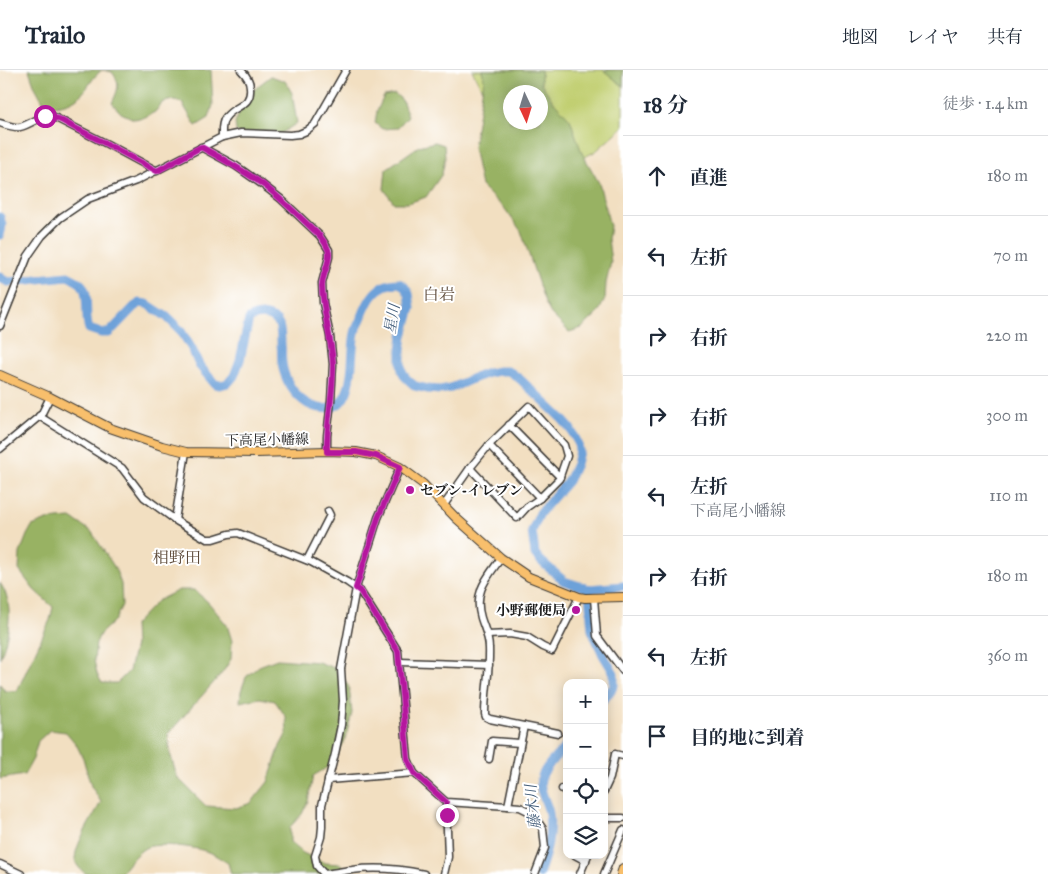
<!DOCTYPE html>
<html lang="ja">
<head>
<meta charset="utf-8">
<style>
	body { margin:0; font-family:"IM FELL Great Primer","Noto Serif JP",serif; background:#f2f2f3; color:#1f2937 }
	.controls { position:absolute; right:15px; bottom:15px; display:grid; overflow:hidden; border-radius:10px; box-shadow:0 2px 12px #0003 }
	.controls button { width:45px; height:45px; display:grid; place-items:center; padding:0; border:0; border-bottom:1px solid #e0e1e3; background:#fff; color:#1f2937; font:25px sans-serif }
	.compass { position:absolute; left:503px; top:15px; width:45px; height:45px; border-radius:50%; background:#fff; box-shadow:0 2px 12px #0003; rotate:176deg }
	.stop { position:absolute; width:15px; height:15px; margin:-11px; border:4px solid #b5179e; border-radius:50%; background:#fff }
	.stop.end { background:#b5179e; border-color:#fff; box-shadow:0 1px 5px #0008 }
	.list { margin:0; padding:0; list-style:none }
	h2 { display:flex; justify-content:space-between; align-items:center; height:65px; margin:0; padding:0 20px; font-size:21px }
	h2 small { font-size:16px; font-weight:400; color:#747a83 }
	.list li { display:grid; grid-template-columns:32px 1fr auto; gap:15px; align-items:center; box-sizing:border-box; height:80px; padding:0 20px; border-top:1px solid #e0e1e3 }
	.list b { display:block; font-size:19px; white-space:nowrap }
	.list p { margin:0; font-size:16px; white-space:nowrap; color:#747a83 }
	.list em { font-size:16px; font-style:normal; color:#747a83 }
	.icon { flex:none; width:28px; height:28px; fill:none; stroke:currentColor; stroke-width:2; stroke-linecap:round; stroke-linejoin:round }
	.map { position:relative; flex:none; width:623px; height:804px; overflow:hidden }
	header { display:flex; align-items:center; gap:30px; box-sizing:border-box; height:70px; padding:0 25px; background:#fff; border-bottom:1px solid #e0e1e3 }
	header strong { font-size:24px }
	nav { display:flex; gap:28px; margin-inline-start:auto; font-size:18px }
	main { display:flex }
	aside { flex:1; background:#fff }
	.map>svg:first-child { display:block }
</style>
</head>
<body>
<header>
<strong>Trailo</strong>
<nav><a>地図</a><a>レイヤ</a><a>共有</a></nav>
</header>
<main>
<div class="map">
<svg width="623" height="804" viewBox="0 0 623 804">
	<rect width="100%" height="100%" fill="#fff"/>
	<filter id="ink" filterUnits="userSpaceOnUse"><feTurbulence type="fractalNoise" baseFrequency=".02" numOctaves="2"/><feDisplacementMap in="SourceGraphic" scale="10" xChannelSelector="R" yChannelSelector="G"/><feConvolveMatrix kernelMatrix="1 2 1 2 8 2 1 2 1" color-interpolation-filters="sRGB"/></filter>
	<filter id="wash" filterUnits="userSpaceOnUse"><feTurbulence type="fractalNoise" baseFrequency=".0096" numOctaves="4" result="noise"/><feDisplacementMap in="SourceGraphic" scale="20" xChannelSelector="R" yChannelSelector="G"/><feGaussianBlur stdDeviation="1.12" result="paint"/><feColorMatrix in="noise" values="0 0 0 0 0 0 0 0 0 0 0 0 0 0 0 0 0 1.4 0 .05"/><feComposite in="paint" operator="in"/></filter>
	<g filter="url(#wash)">
		<rect width="100%" height="100%" fill="#f2dfc1"/>
		<!-- green -->
		<path fill="#c1cf71" stroke="#6e7646" fill-rule="evenodd" d="M472,0h151v57l-27,24 -65,35zM510,22h30v30h-30z"/>
		<!-- forest -->
		<g fill="#98b263" stroke="#5a6740" fill-rule="evenodd">
			<path d="M29,0h182l2,35 -4,13 -13,8 -14,-23 -7,-3 -12,2 -8,10 -10,5 -11,2 -13,-6 -9,-10c6,-13 9,-19 0,-31l-10,-2c-8,6 -10,11 -16,19 -12,15 -22,16 -40,18l-11,-20z"/>
			<path d="M482,0h59v13l11,17 18,19 12,34 17,30 11,43 -2,13 3,23 -5,21 -1,16 -7,14 -16,15 -13,4 -18,-18 -6,-11 -24,-72 -16,-22 -24,-23 -8,-39 11,-67zM510,22h30v30h-30z"/>
			<polygon points="603,0 623,0 623,16"/>
			<polygon points="271,6 285,11 292,23 297,53 282,63 261,66 244,66 236,61 235,52 248,26 258,16"/>
			<polygon points="395,24 402,30 408,46 397,58 382,59 375,53 377,41 384,26"/>
			<polygon points="435,72 444,75 445,88 442,104 426,127 408,133 394,133 384,119 386,99 419,76"/>
			<path d="M71,448l20,13 24,37 6,16 1,21 -7,15 -15,14 -4,9 -2,17 3,14 5,9h15l12,-12 6,-26 -1,-20 23,-24 22,-11h15l14,12 19,23 5,16 -1,18 -8,13 -55,62 2,19 7,24 29,29 30,2 15,-5 17,-21 12,-36 7,-13 -1,-16 -11,-16 -15,-3 -20,4 1,-11 5,-14 13,-11 18,-7 41,3 16,6 9,10 6,9 3,26 -7,27 -14,25 -18,11 -5,25 -6,13 -12,13v15l13,11 22,10 14,1 12,5 3,5h-123l-3,-11c-6,-3 -13,-9 -20,-11 -12,-5 -52,-10 -63,-4 -10,6 -17,16 -24,25l-35,1c-5,-4 -11,-9 -11,-16 1,-16 19,-42 26,-56l-10,-16 -8,-28 -7,-14 -10,-12 -16,-2 -12,11 -5,18 -9,16 -24,4v-95l5,7h12l33,-71 3,-13 -19,-17 -15,-20 1,-17 7,-18 5,-9 15,-6z"/>
			<path d="M0,513c15,21 9,53 0,75z"/>
		</g>
		<g fill="none" stroke-linecap="round" stroke-linejoin="round">
			<!-- river -->
			<g stroke="#6da1d9" stroke-width="9">
				<polyline points="0,147 2,155 0,165"/>
				<path d="M0,206l2,3 6,3 60,-6c5,3 11,5 14,9 8,9 2,32 7,44l12,4h8l25,-26 6,-4 7,1 20,13 14,14 11,18 7,16 16,19 5,1 8,-2 6,-7 6,-16 9,-41c9,-6 25,-5 30,6 2,6 2,14 2,19 1,7 0,13 1,19 2,16 12,33 26,41 7,4 17,6 25,3 24,-9 17,-54 22,-74 1,-5 4,-10 6,-14 7,-19 15,-36 38,-36l5,3 5,8 2,14 -8,28 -2,14v13l1,8 4,7 9,8 13,3 12,1 11,-2 23,-10 14,-5 11,-2h9l4,2 9,7 41,39 8,9 8,15 1,8 -3,13 -8,17 -28,32 -8,18 3,23 6,7 23,20 25,8 34,-3"/>
				<polyline points="589,522 592,560 603,585 614,603 614,616 604,630"/>
				<path d="M539,804c7,-20 13,-39 10,-61 -2,-11 -11,-23 -8,-34 4,-13 17,-24 26,-34"/>
			</g>
		</g>
	</g>
	<g filter="url(#ink)">
		<g fill="none" stroke-linecap="round" stroke-linejoin="round">
			<!-- minor casing -->
			<g stroke="#3c3935" stroke-width="9">
				<g id="minor">
					<path d="M0,53c6,2 14,5 20,4 12,-3 20,-12 32,-11l55,28 50,27"/>
					<path d="M222,67c0,-7 -1,-13 3,-19 9,-14 27,-10 25,-31 0,-7 -4,-12 -9,-17"/>
					<polyline points="201,77 236,96 263,115 281,129 320,166 329,180 329,187 322,213 323,233 330,266 333,294 331,331 327,366 327,381"/>
					<polyline points="0,256 28,186 42,166 60,148 88,129 136,111 222,67 241,63 290,65 299,64 306,61 315,54 346,0"/>
					<polygon points="529,336 564,375 567,386 559,409 540,428 527,437 517,448 470,398 489,375"/>
					<polyline points="39,346 122,398 144,427 178,452 207,469 213,469 229,464 238,463 311,492 347,512 360,521 398,581 408,689 414,703 446,732 508,736 524,656"/>
					<polyline points="509,355 560,407"/>
					<polyline points="489,375 540,428"/>
					<polyline points="0,379 41,345 50,327"/>
					<path d="M400,397l-22,51 -22,70 -15,81 2,32 -2,24 -6,29 -13,51v22l-1,10 -6,19 2,10 7,8c9,-1 18,-3 28,-4 24,-3 48,-1 72,4"/>
					<polyline points="444,435 470,398"/>
					<polyline points="175,450 186,382"/>
					<path d="M501,488c-14,20 -28,34 -20,60 3,10 8,19 8,30 1,22 -4,44 -4,66l1,3 4,2 68,14"/>
					<polyline points="307,490 330,445 328,441"/>
					<polyline points="594,528 597,566 623,601"/>
					<polyline points="487,565 510,564 527,567 543,577 552,581 579,527"/>
					<polyline points="400,592 489,595"/>
					<polyline points="489,689 492,671 520,673"/>
					<polyline points="328,710 414,703"/>
					<polyline points="562,719 567,722"/>
					<polyline points="604,721 610,708 615,684 623,686"/>
					<polyline points="508,736 520,737 532,743 543,759 545,778 535,804"/>
					<polyline points="604,748 623,748"/>
					<polyline points="575,785 586,791"/>
					<polyline points="0,794 21,804"/>
					<polyline points="444,804 448,787 446,732"/>
					<polyline points="580,804 588,785"/>
					<polyline points="604,804 623,760"/>
				</g>
			</g>
			<!-- major casing -->
			<g stroke="#3c3935" stroke-width="10">
				<g id="major">
					<polyline points="0,305 50,327 110,358 162,376 186,382 256,383 327,381 356,382 376,386 400,397 423,414 456,448 501,488 529,507 579,527 585,528 623,527"/>
					<polyline points="621,804 623,798"/>
				</g>
			</g>
			<!-- minor -->
			<use href="#minor" stroke="#fff" stroke-width="6"/>
			<!-- major -->
			<use href="#major" stroke="#f8bf6c" stroke-width="8"/>
		</g>
	</g>
	<g fill="none" stroke-linecap="round" stroke-linejoin="round" filter="url(#ink)">
		<!-- route -->
		<path stroke="#b5179e" stroke-width="6" d="M45,46c12,0 22,8 32,13 27,13 54,28 80,42l44,-24c22,12 44,24 64,39 19,15 37,33 55,50 13,17 10,20 4,39 -1,4 -2,7 -2,11 1,26 9,51 11,77 1,29 -7,59 -6,89h29l20,4 24,11 -22,51 -22,70 4,3 38,60 10,108 6,14 32,29 1,13"/>
	</g>
	<!-- markers -->
	<g fill="#b5179e" stroke="#fff" stroke-width="2">
		<circle cx="410" cy="420" r="5"/>
		<circle cx="576" cy="540" r="5"/>
	</g>
	<g text-anchor="middle" dominant-baseline="central" stroke-width="4" stroke-linejoin="round" paint-order="stroke">
		<!-- street labels -->
		<g font-size="14" fill="#1c1c1c" stroke="#fff">
			<text transform="translate(267 370) rotate(-1)">下高尾小幡線</text>
		</g>
		<!-- poi labels -->
		<g font-size="14" font-weight="bold" fill="#1c1c1c" stroke="#fff" text-anchor="start">
			<text x="420" y="420">セブン-イレブン</text>
			<text x="566" y="540" text-anchor="end">小野郵便局</text>
		</g>
		<!-- water labels -->
		<g font-size="15" font-style="italic" fill="#445e7a" stroke="#fff">
			<text transform="translate(392 249) rotate(-81)">星川</text>
			<text transform="translate(533 737) rotate(-96)">藤木川</text>
		</g>
		<!-- quarter labels -->
		<g font-size="16" fill="#5c4938" stroke="#fff">
			<text x="439" y="224">白岩</text>
			<text x="177" y="487">相野田</text>
		</g>
	</g>
</svg>
<div class="controls">
<button>+</button>
<button>−</button>
<button><svg class="icon" aria-label="locate" viewBox="0 0 24 24"><circle cx="12" cy="12" r="6"/><path d="M12 2v4M12 18v4M2 12h4M18 12h4"/></svg></button>
<button><svg class="icon" aria-label="layers" viewBox="0 0 24 24"><path d="M12 4l9 5-9 5-9-5zM3 14l9 5 9-5"/></svg></button>
</div>
<svg class="compass" viewBox="-18 -18 36 36"><path d="M0-13l5 13h-10z" fill="#e53935"/><path d="M0 13l5-13h-10z" fill="#747a83"/></svg>
<div class="stop" style="left:45px;top:46px"></div>
<div class="stop end" style="left:447px;top:745px"></div>
</div>
<aside>
<h2>18 分<small>徒歩 · 1.4 km</small></h2>
<ul class="list">
<li><svg class="icon" aria-label="ahead" viewBox="0 0 24 24"><path d="M12 20V5M6 11l6-6 6 6"/></svg><div><b>直進</b></div><em>180 m</em></li>
<li><svg class="icon" aria-label="left" viewBox="0 0 24 24"><path d="M17 20v-9H6M10 6l-5 5 5 5"/></svg><div><b>左折</b></div><em>70 m</em></li>
<li><svg class="icon" aria-label="right" viewBox="0 0 24 24"><path d="M7 20v-9h11M14 6l5 5-5 5"/></svg><div><b>右折</b></div><em>220 m</em></li>
<li><svg class="icon" aria-label="right" viewBox="0 0 24 24"><path d="M7 20v-9h11M14 6l5 5-5 5"/></svg><div><b>右折</b></div><em>300 m</em></li>
<li><svg class="icon" aria-label="left" viewBox="0 0 24 24"><path d="M17 20v-9H6M10 6l-5 5 5 5"/></svg><div><b>左折</b><p>下高尾小幡線</p></div><em>110 m</em></li>
<li><svg class="icon" aria-label="right" viewBox="0 0 24 24"><path d="M7 20v-9h11M14 6l5 5-5 5"/></svg><div><b>右折</b></div><em>180 m</em></li>
<li><svg class="icon" aria-label="left" viewBox="0 0 24 24"><path d="M17 20v-9H6M10 6l-5 5 5 5"/></svg><div><b>左折</b></div><em>360 m</em></li>
<li><svg class="icon" aria-label="arrive" viewBox="0 0 24 24"><path d="M6 21V4h12l-3 4 3 4H6"/></svg><div><b>目的地に到着</b></div></li>
</ul>
</aside>
</main>
</body>
</html>
